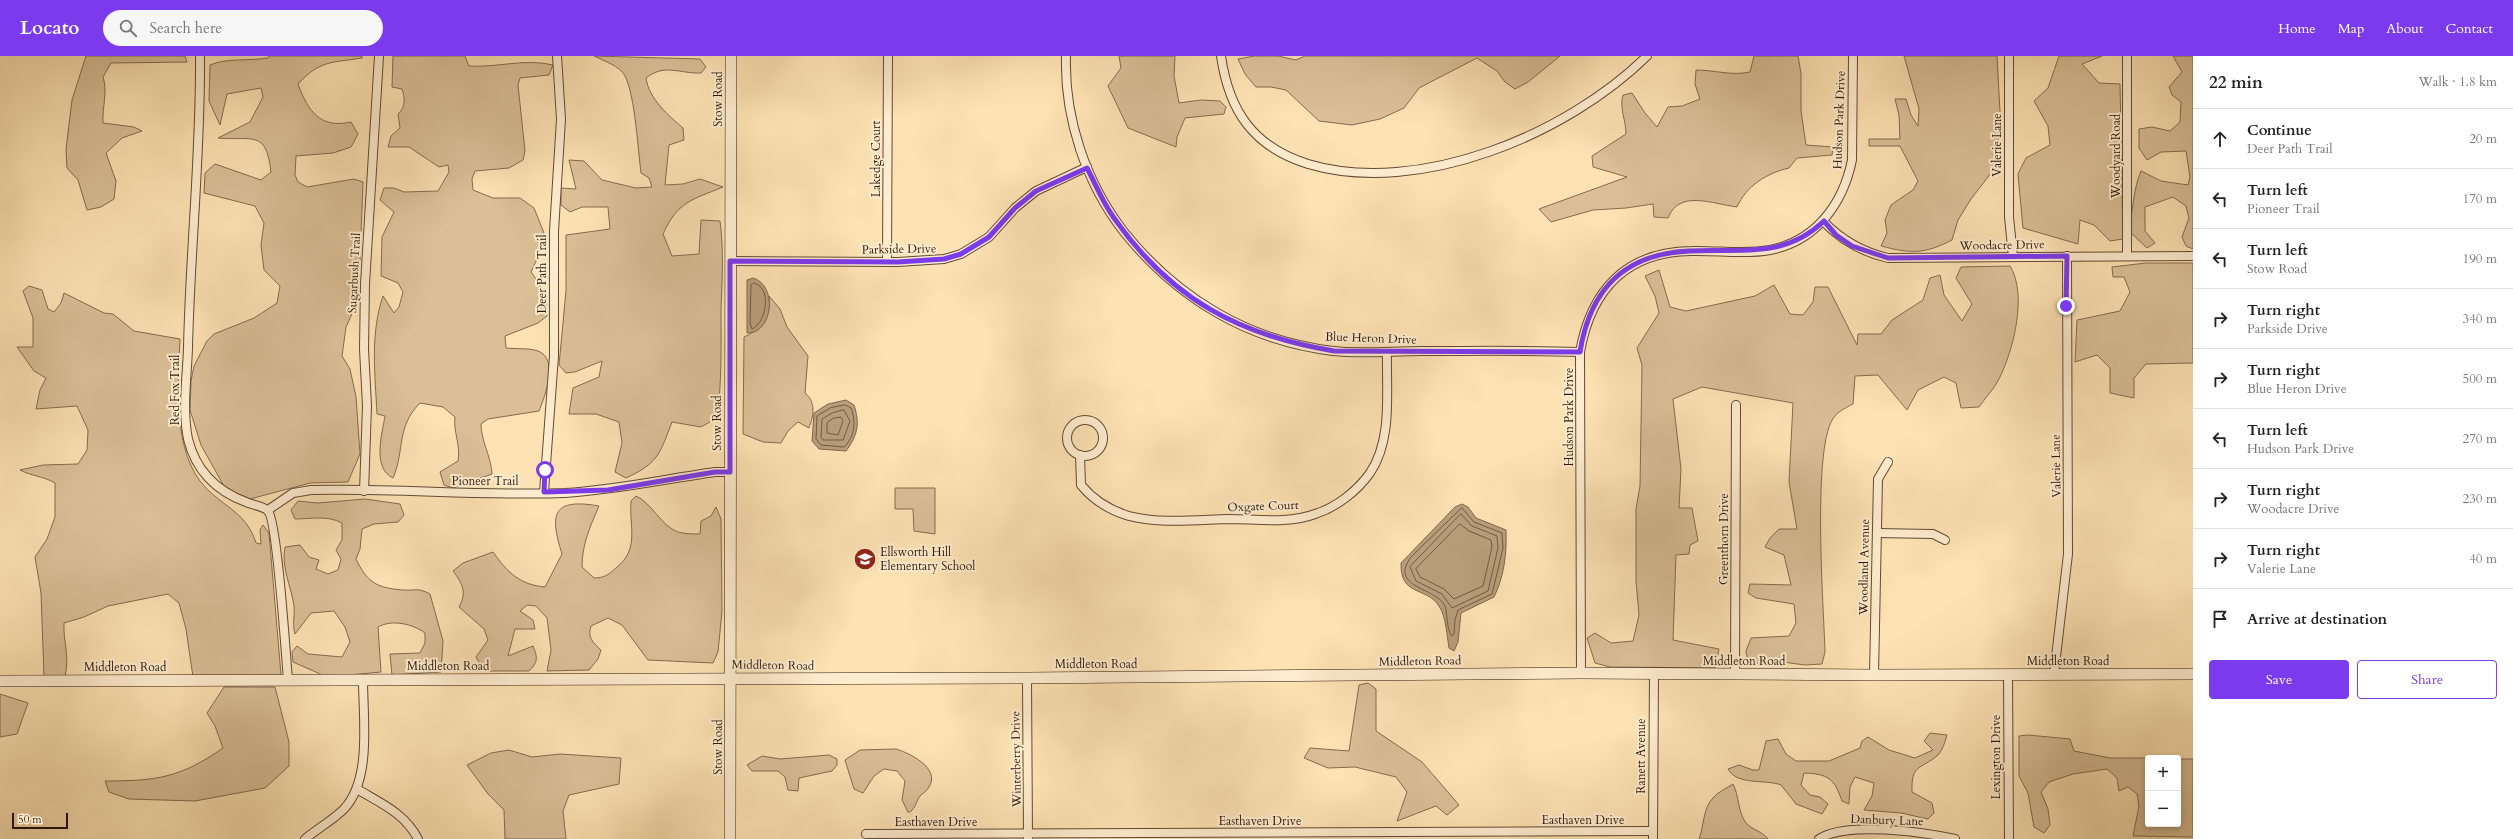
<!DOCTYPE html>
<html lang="en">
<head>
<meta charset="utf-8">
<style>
	body { margin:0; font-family:Cardo,serif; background:#f6f6f6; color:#222 }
	.controls { position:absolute; right:12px; bottom:12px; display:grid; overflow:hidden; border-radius:4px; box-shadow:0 2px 6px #0003 }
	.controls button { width:36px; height:36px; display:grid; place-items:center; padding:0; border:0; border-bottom:1px solid #e0e0e0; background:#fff; color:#222; font:20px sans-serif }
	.scale { position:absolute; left:12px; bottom:10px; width:56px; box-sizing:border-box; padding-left:4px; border:2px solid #2e1708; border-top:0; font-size:11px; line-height:14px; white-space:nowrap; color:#2e1708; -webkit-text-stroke:3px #feecce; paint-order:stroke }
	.stop { position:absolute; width:12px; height:12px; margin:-9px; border:3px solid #7c3aed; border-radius:50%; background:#fff }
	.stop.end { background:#7c3aed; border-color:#fff; box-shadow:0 1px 4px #0008 }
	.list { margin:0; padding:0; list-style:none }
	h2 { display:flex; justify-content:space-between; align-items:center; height:52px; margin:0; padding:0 16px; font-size:17px }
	h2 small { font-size:13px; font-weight:400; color:#767676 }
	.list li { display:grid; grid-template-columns:26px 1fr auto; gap:12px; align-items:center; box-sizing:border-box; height:60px; padding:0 16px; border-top:1px solid #e0e0e0 }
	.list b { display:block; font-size:15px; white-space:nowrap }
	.list p { margin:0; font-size:13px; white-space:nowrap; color:#767676 }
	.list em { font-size:13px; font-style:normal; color:#767676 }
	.actions { display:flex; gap:8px; padding:12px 16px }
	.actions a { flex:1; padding:9px 0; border:1px solid #7c3aed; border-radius:4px; text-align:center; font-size:14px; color:#7c3aed }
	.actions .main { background:#7c3aed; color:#fff }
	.icon { flex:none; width:22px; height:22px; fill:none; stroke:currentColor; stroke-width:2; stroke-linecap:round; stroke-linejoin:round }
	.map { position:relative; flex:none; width:2193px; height:783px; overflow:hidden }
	header { display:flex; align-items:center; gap:24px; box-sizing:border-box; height:56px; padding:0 20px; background:#7c3aed; color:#fff }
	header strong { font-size:19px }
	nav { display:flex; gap:22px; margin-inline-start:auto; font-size:14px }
	.search { width:280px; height:36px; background:#f6f6f6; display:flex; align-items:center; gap:10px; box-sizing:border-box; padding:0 14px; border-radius:22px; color:#767676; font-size:15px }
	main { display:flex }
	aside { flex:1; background:#fff }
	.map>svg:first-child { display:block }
</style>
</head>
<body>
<header>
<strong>Locato</strong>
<div class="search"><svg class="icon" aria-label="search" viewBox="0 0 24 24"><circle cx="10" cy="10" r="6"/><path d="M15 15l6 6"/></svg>Search here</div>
<nav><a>Home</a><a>Map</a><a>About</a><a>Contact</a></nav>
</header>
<main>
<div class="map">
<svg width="2193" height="783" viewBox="0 0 2193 783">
	<rect width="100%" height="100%" fill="#fde2b4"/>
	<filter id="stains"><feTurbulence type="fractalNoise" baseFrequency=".005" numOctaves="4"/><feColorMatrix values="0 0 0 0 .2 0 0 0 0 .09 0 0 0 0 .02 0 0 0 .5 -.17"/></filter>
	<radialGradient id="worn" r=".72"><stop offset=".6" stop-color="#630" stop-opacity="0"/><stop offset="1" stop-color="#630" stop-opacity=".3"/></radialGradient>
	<!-- green -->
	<g fill="#dabf97" stroke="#846b50">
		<path d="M86,0h99l2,6 -76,1 -8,14c5,15 -1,30 0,46l31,4 8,4 -20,7 -16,15 10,28 -2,18 -13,8 -14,3 -9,-30 -11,-12 -1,-19 6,-49z"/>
		<path d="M269,0h93v2c-31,5 -42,2 -64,26 10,27 22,45 53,38l7,12 -7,13 -18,6 -37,3 -1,19 3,7 9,5 47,-8 9,3 -3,78 -4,8 -4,21 2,20 -8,18 -4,29 8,13 6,28 4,57 -12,28 -38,1 -60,16 -25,-11 -24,-43 -11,-35 1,-29 3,-15 13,-25 7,-7 40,-16 23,-15 3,-17 -16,-16 -3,-25 3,-22 -9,-17 -51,-13 1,-20 10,-9 46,16 10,-8c-5,-43 -18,-31 -53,-34l32,-16 13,-25 -2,-9 -34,6 -7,31 -11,-24 1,-36c15,-7 40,-4 58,-7z"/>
		<path d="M393,0h72l4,10c28,2 55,-8 84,-1l-4,10 -29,3 -2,7 7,66 -2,9 -14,8 -34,3 -3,8 1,11 20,8h27l14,10 10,25 -2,15 -11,24c11,15 16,25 16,44l-9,7 -33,13 1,12c10,1 24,0 32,3 22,8 6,47 1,60l-51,8 -7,5c0,17 10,32 11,50l-39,14 -9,-3 -4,-13 18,-11c3,-16 -5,-29 -3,-44l-12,-10 -23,-4c-24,24 -15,47 -27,75 -21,-10 -11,-44 -8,-62l-8,-2c-2,-40 -7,-80 6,-118l11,17 5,-6 4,-15 -5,-9 -17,-7 1,-39 12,-25 -14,-12 4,-12h10l10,4 34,-1 11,-19 -1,-7 -9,2 -30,-20h-21l3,-11 9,-8 -2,-14c8,-7 7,-16 4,-25l-10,-2z"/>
		<path d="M594,0l106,3 6,8 -5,6c-21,1 -36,-10 -55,5 3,21 22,37 37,50l1,12 -15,5 -4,40 18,-1 17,-5 23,8c-31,13 -45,14 -60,47l9,22 27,-2 2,-34 19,1c4,30 2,60 1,89 0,36 1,72 -4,108l-16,9 -29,-5c-12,31 -13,41 -46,56l-11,-6 7,-29 -3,-21 -23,-8h-27l4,-26 26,-11 3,-16 -27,11 -9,1 -7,-8 7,-74v-56l44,-6 -2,-22h-26l-12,5 -9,-7v-17l15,1 -7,-29 15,1 18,19 34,8 16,-1 -3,-9 -8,-5c-3,-23 -6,-78 -16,-97 -5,-10 -21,-15 -31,-20z"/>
		<polygon points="1119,0 1175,0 1174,20 1179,47 1201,44 1220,45 1226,51 1224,58 1185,62 1177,81 1176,91 1128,72 1108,30 1121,12"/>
		<polygon points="1254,0 1278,0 1296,4 1305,0 1560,0 1528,26 1515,33 1505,26 1497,15 1477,2 1419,32 1404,52 1380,63 1352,69 1319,65 1286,34 1271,31 1256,31 1245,18 1238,3"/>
		<path d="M1754,0h44l3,17v38l5,34 27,2 -1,8 -35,3 -8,10c-22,5 -43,18 -52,39 -24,-3 -58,-18 -69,11l-14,-1 -1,-13 -27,4 -33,2 -42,12 -12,-13 88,-32 -34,-10 -1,-11 34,-22c0,-14 -7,-26 -3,-39l9,-2 13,20 12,14 11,-20 14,-1 18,-7 -5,-15 1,-14c18,0 36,6 54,2z"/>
		<path d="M1904,0h93l3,56 -2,52 -27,35 -13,21 -6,20c-27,14 -41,14 -71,6l6,-13 -2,-13 6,-15 22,-15 5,-9 -18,-35h-31v-7h31l-1,-24 -4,-16h11l5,16 7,11 1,-17z"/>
		<polygon points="2059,0 2102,0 2082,8 2099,27 2120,28 2123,183 2110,185 2094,169 2080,164 2078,188 2023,172 2018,118 2026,102 2050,89 2048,70 2034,45 2048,32"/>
		<path d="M2173,0h20v193l-7,-3 -4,-9 7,-19 -3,-12 -13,-9 -28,10v24l10,12 -8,5 -18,-17c4,-20 4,-41 12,-60l20,10 27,4 2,-8 -4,-26 -25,1 -14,8 -8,-12v-19l13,-2 18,4 10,-9 1,-20 -9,-7 -3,-8 13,-15z"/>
		<polygon points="2146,207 2193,207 2193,307 2146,308 2134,322 2134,342 2110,337 2110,312 2097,299 2075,306 2077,264 2120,255 2130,236 2124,221 2113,221 2112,211"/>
		<path d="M2010,210c18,29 3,85 -11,113 -5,10 -14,19 -20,28l-18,1 -5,-25 -12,-6 -26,13 -11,20 -29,-35 -23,1 -2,28c-6,3 -14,7 -18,12 -24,25 -11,195 -10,236l-3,12 -17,1 -23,-3 -34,2 -2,-13 5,-13 38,-2 7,-13 -2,-19 -38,-6 -8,-5 2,-9 41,1 -7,-30 -19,-8 5,-9 9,-9h18l-8,-47 4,-79 -91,-16 -29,12 8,70 -2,39h13l6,33 -8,4 -1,9 -13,1 -3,85 46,9 -4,19 -105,-1 -15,-4 -8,-25 8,-5 16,10 22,-2 6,-26 -3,-34v-72l4,-23 2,-121 -5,-17 22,-35 -4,-17 -10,-20 14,-6 11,37 16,4 69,-15 19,-11 16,29 13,1 10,-13 2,-15h13l29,58 1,-11h23l11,-14 31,-20 7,-22 10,-3 4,20 18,26 10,-17 -16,-26 5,-11z"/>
		<path d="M29,230l13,4 6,19 6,3 7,-9 3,-10 40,20 9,1 21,17 46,8c-2,46 -8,114 26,149 20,20 41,26 50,55l5,1 -1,-14 3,-5 6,8 12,142 -88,2 -7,-48 -7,-26 -11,-9 -60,12 -24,11 -20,6c-1,18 6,34 1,53h-21l-3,-83 -6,-36 12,-18 8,-22v-34c-12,-7 -24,-7 -35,-13l23,-5 35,-1 9,-14 1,-20 -11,-24 -41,3 4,-19 6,-12 -12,-7 -17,-24h16v-29l-10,-27z"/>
		<path d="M769,240l11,13 7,18 21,29 -3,37c11,9 9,22 4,35l-11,-6 -10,9 -7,12 -18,-1 -20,-8 1,-97c18,-8 27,-20 25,-41z"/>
		<polygon points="895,432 935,432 935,478 914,475 913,453 895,453"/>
		<path d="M636,440c16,7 25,30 42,36 7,2 16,2 22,2l1,-13 10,-5 5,-9 5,12 1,92 -4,41 -5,11 -65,-3 -26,-35 -14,-7 -17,8c-4,11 2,17 10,24l-3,9 -9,11 -42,1 4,-21 -4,-32 -11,-12 -9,-1 -7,6 13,9 2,9h-20l-7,27 25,-10c5,12 5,16 -4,25h-45l-8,-14 12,-17 -4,-11 -25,-22c8,-14 4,-23 -6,-36l10,-8 30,-11c14,20 27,33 52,35l17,-33c-13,-41 -9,-56 37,-48 -9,21 -17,38 -17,61l12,11c10,0 14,-3 22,-10 24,-19 13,-41 15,-67z"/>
		<path d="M365,443l35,5 4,11 -6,7 -24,2 -12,5 -2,20 -4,10c11,23 20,29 47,31 13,1 14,-3 27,4l13,47 -2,31 -49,3 -2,-21 30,-1 5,-10v-10c-12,-9 -33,-14 -47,-6l3,45 -54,5 -34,-15 -1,-10 5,-6 11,8 34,3 8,-15 -5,-15 -11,-16 -23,2 -16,21c-3,-10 0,-18 -1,-28 -3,-21 -13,-38 -9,-59l15,-2 9,12 10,3 -3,9 12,5 10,-4 3,-11 -5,-9 6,-10v-17c-14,-8 -32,-4 -47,-4l-4,-9 7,-9 19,2z"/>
		<polygon points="1368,627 1376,633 1376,675 1422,706 1459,749 1447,759 1436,750 1397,765 1407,736 1396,721 1355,711 1328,712 1304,702 1310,692 1349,695 1359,629"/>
		<path d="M224,631h51l14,55v24l-24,22 -70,13 -66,-2 -20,-7 -4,-11c51,0 75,-3 118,-33l-8,-22 -8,-13z"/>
		<polygon points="0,638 28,647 17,678 0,681"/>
		<path d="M1930,677l17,2c-2,6 -4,15 -9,20 -17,15 -27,8 -26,37l20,11 2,10 -6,6 -27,-6 -37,-3 8,-14 2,-13 -19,-6 -5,10 -1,17 -7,-3c-8,-23 -14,-27 -38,-28l-3,12 9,10 10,2 8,7 -6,10 -26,-10 -15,-19c-14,-6 -44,1 -53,-16l11,-4 14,5h6l7,-29 12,-2 8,15 10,7h33l31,-13 2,-7 6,-4 21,13 26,8 18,-8 -9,-9z"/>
		<polygon points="2028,679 2070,683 2074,695 2110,702 2148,702 2148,768 2178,768 2178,703 2193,703 2193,781 2133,780 2139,750 2137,738 2128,731 2119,735 2117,722 2107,713 2073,718 2049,726 2041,736 2048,753 2050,769 2044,777 2034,771 2028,737 2019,720 2019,680"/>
		<path d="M896,693c13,4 45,19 33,38 -2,4 -6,6 -9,9 -4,5 -4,12 -10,16h-2l-6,-12 3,-19 -8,-10 -13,-2 -10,7 -11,17 -9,-4 -9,-29 15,-10z"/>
		<polygon points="509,694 532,701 560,698 621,702 619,728 569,739 563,755 566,783 505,783 504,754 488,738 467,709 491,697"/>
		<polygon points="829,699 837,703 837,709 832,715 799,722 798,735 788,734 785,721 778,715 752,715 747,709 762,700 780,703"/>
		<path d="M1733,728c6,11 5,29 13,39 6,7 16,8 22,16h-69c5,-13 4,-31 14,-41 5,-6 14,-10 20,-14z"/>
	</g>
	<!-- water -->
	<g fill="#b79d7a" stroke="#80674c">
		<path d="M753,222c25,7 20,56 -6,55v-53z"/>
		<path d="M846,344l8,5c6,18 4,30 -8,46l-27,-2 -7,-8 2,-28 14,-9z"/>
		<path d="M1462,448l6,3 8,11 30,12c1,23 -2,47 -12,67l-33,16 -3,29 -4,9 -5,-3c-2,-12 -3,-32 -10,-42 -13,-20 -39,-9 -38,-43l54,-56z"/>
	</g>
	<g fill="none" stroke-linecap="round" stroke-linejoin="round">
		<!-- shore -->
		<g stroke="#725a41" stroke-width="1">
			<path d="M754,227c18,4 13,39 -2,46l-2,-6 1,-38z"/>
			<path d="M845,349l6,3c5,13 4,29 -7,39l-23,-2 -5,-6 1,-23 13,-8z"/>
			<polygon points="844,354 850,365 843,384 823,384 821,381 822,363 832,357"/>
			<polygon points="834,362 841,361 843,365 838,379 827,377 827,367"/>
			<path d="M1462,452l12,14 28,11 1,15 -11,46 -34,16 -3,10 -1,14 -2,2c-6,-7 -4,-21 -7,-30 -9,-19 -57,-18 -34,-49z"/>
			<polygon points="1461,458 1472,470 1497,480 1498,492 1488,535 1452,552 1442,538 1416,525 1410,511"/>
			<polygon points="1460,468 1469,475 1491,484 1492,491 1483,530 1454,543 1444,533 1420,521 1416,513"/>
		</g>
		<!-- street casing -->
		<g stroke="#624a33" stroke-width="10">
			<g id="street">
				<path d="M200,0c1,97 -10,195 -12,292 -1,30 -6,61 0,91 8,32 28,52 58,63 6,3 18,4 22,9 9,9 18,146 20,169"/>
				<path d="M1066,0c-2,62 20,127 58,176 53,66 124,109 209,119 29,3 59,0 89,0 52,0 105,-1 158,1"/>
				<path d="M1221,0c8,56 33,91 87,108 111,33 260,-30 339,-108"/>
				<polyline points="2009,0 2009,161 2013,201"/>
				<polyline points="2127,0 2127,200"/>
				<path d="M1823,165c19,20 39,31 65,37l305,-2"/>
				<polyline points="730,205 898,206 944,203 961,198 989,181 1015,152 1036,135 1087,111"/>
				<polyline points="887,206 888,0"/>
				<circle cx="1085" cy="382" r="18"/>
				<path d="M1080,399l1,30c13,16 28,25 48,31 31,8 67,4 99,3 28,0 61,5 87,-5 22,-7 42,-23 55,-41 23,-34 16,-82 17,-121"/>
				<polyline points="364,435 367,350 364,293 365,228 379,0"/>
				<polyline points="544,436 554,300 554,175 561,63 557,0"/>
				<path d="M268,454l25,-17 18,-3c85,-2 170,6 254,3 51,-3 100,-14 150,-21h15"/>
				<polyline points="1877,477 1933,478 1945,484"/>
				<path d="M1581,617l-1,-321c11,-62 46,-100 111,-101 26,-1 53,4 79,-1 46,-9 73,-46 82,-90l1,-104"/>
				<polyline points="1735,618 1736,349"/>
				<polyline points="2054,618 2068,498 2067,200"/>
				<polyline points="1874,619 1878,423 1888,406"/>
				<polyline points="2008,619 2009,783"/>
				<polyline points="1027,622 1028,782"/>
				<path d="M357,733c23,14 48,24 61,50"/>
				<polyline points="866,778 1653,775"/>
				<path d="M305,783c12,-10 28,-19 39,-30 28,-30 19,-91 19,-129"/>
				<polyline points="1653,783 1654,617"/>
				<path d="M1819,783c27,-18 105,-7 136,0"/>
			</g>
		</g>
		<!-- secondary casing -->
		<g stroke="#2e1708" stroke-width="12">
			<g id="secondary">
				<polyline points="0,625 1027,622 1581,617 1874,619 2193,618"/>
				<polyline points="730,783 731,0"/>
			</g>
		</g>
		<!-- street -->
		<use href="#street" stroke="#feecce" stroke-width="8"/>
		<!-- secondary -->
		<use href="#secondary" stroke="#feecce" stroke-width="11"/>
	</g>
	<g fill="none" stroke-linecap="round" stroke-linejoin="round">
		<!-- route -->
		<path stroke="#7c3aed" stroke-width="5" d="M545,414l-1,22 64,-2 107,-18h15v-211l168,1 46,-3 17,-5 28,-17 26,-29 21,-17 51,-23c9,17 16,35 27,50 57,81 124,117 220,133l246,1c10,-63 44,-98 109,-101 50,-3 94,9 135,-30l12,14 16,11 36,12 179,-2 -1,50"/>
	</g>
	<!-- icons -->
	<defs>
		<g id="school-disc" transform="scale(1.15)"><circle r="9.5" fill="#8f2418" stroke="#feecce"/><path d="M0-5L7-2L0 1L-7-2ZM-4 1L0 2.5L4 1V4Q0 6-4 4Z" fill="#fff"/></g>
	</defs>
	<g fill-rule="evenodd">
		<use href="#school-disc" x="865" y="503"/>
	</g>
	<g text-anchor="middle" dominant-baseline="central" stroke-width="4" stroke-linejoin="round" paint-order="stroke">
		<!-- street labels -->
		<g font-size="12" fill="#2e1708" stroke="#feecce">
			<text transform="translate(718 43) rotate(-90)">Stow Road</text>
			<text transform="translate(1839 64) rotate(-88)">Hudson Park Drive</text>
			<text transform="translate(1997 89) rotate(-90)">Valerie Lane</text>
			<text transform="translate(2116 100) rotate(-90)">Woodyard Road</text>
			<text transform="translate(876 103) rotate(-90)">Lakedge Court</text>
			<text transform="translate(2002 189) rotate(-1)">Woodacre Drive</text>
			<text transform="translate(899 193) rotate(-1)">Parkside Drive</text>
			<text transform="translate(354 217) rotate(-87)">Sugarbush Trail</text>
			<text transform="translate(542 218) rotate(-90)">Deer Path Trail</text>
			<text transform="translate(1371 282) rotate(2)">Blue Heron Drive</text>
			<text transform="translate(175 334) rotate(-90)">Red Fox Trail</text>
			<text transform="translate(1569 361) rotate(-90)">Hudson Park Drive</text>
			<text transform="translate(717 367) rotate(-90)">Stow Road</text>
			<text transform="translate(2056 410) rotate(-91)">Valerie Lane</text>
			<text x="485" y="425">Pioneer Trail</text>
			<text transform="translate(1263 450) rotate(-2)">Oxgate Court</text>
			<text transform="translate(1724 483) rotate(-90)">Greenthorn Drive</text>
			<text transform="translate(1864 511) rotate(-89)">Woodland Avenue</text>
			<text transform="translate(1420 605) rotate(-1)">Middleton Road</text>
			<text x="1744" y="605">Middleton Road</text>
			<text x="2068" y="605">Middleton Road</text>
			<text x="1096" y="608">Middleton Road</text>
			<text transform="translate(773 609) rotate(1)">Middleton Road</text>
			<text x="448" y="610">Middleton Road</text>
			<text x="125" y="611">Middleton Road</text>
			<text transform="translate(718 691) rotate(-90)">Stow Road</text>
			<text transform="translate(1641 700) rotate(-90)">Ranett Avenue</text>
			<text transform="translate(1996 701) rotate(-90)">Lexington Drive</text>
			<text transform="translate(1016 703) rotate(-91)">Winterberry Drive</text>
			<text x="1583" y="764">Easthaven Drive</text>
			<text transform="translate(1887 764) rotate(2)">Danbury Lane</text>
			<text x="1260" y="765">Easthaven Drive</text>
			<text x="936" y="766">Easthaven Drive</text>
		</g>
		<!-- poi labels -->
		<g font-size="12" fill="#2e1708" stroke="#feecce" text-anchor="start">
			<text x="880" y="496">Ellsworth Hill<tspan x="880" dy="14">Elementary School</tspan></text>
		</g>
	</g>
	<rect width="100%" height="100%" filter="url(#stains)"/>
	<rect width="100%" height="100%" fill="url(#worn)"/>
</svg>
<div class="controls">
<button>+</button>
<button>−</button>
</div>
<div class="scale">50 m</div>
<div class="stop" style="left:545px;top:414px"></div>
<div class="stop end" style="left:2066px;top:250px"></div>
</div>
<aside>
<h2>22 min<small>Walk · 1.8 km</small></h2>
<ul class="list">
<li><svg class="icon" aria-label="ahead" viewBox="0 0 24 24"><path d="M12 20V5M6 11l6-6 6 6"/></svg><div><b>Continue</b><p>Deer Path Trail</p></div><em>20 m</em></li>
<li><svg class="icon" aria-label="left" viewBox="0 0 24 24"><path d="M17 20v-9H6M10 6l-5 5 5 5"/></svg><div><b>Turn left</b><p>Pioneer Trail</p></div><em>170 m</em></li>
<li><svg class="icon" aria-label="left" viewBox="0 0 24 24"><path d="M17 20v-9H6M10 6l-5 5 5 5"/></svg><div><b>Turn left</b><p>Stow Road</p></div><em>190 m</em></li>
<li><svg class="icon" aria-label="right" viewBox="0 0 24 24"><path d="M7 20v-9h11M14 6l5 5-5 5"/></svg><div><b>Turn right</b><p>Parkside Drive</p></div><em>340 m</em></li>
<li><svg class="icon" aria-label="right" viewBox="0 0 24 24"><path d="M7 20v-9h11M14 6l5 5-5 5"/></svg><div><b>Turn right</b><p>Blue Heron Drive</p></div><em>500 m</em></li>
<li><svg class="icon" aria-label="left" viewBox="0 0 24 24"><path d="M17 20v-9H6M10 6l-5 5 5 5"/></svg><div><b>Turn left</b><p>Hudson Park Drive</p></div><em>270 m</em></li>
<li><svg class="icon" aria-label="right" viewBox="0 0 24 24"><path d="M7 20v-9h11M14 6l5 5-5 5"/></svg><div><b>Turn right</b><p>Woodacre Drive</p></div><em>230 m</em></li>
<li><svg class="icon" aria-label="right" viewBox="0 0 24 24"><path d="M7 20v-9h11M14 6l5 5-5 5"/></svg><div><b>Turn right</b><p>Valerie Lane</p></div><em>40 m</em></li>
<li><svg class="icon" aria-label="arrive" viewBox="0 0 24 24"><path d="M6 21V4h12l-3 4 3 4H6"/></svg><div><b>Arrive at destination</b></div></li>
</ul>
<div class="actions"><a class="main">Save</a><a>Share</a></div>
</aside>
</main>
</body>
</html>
